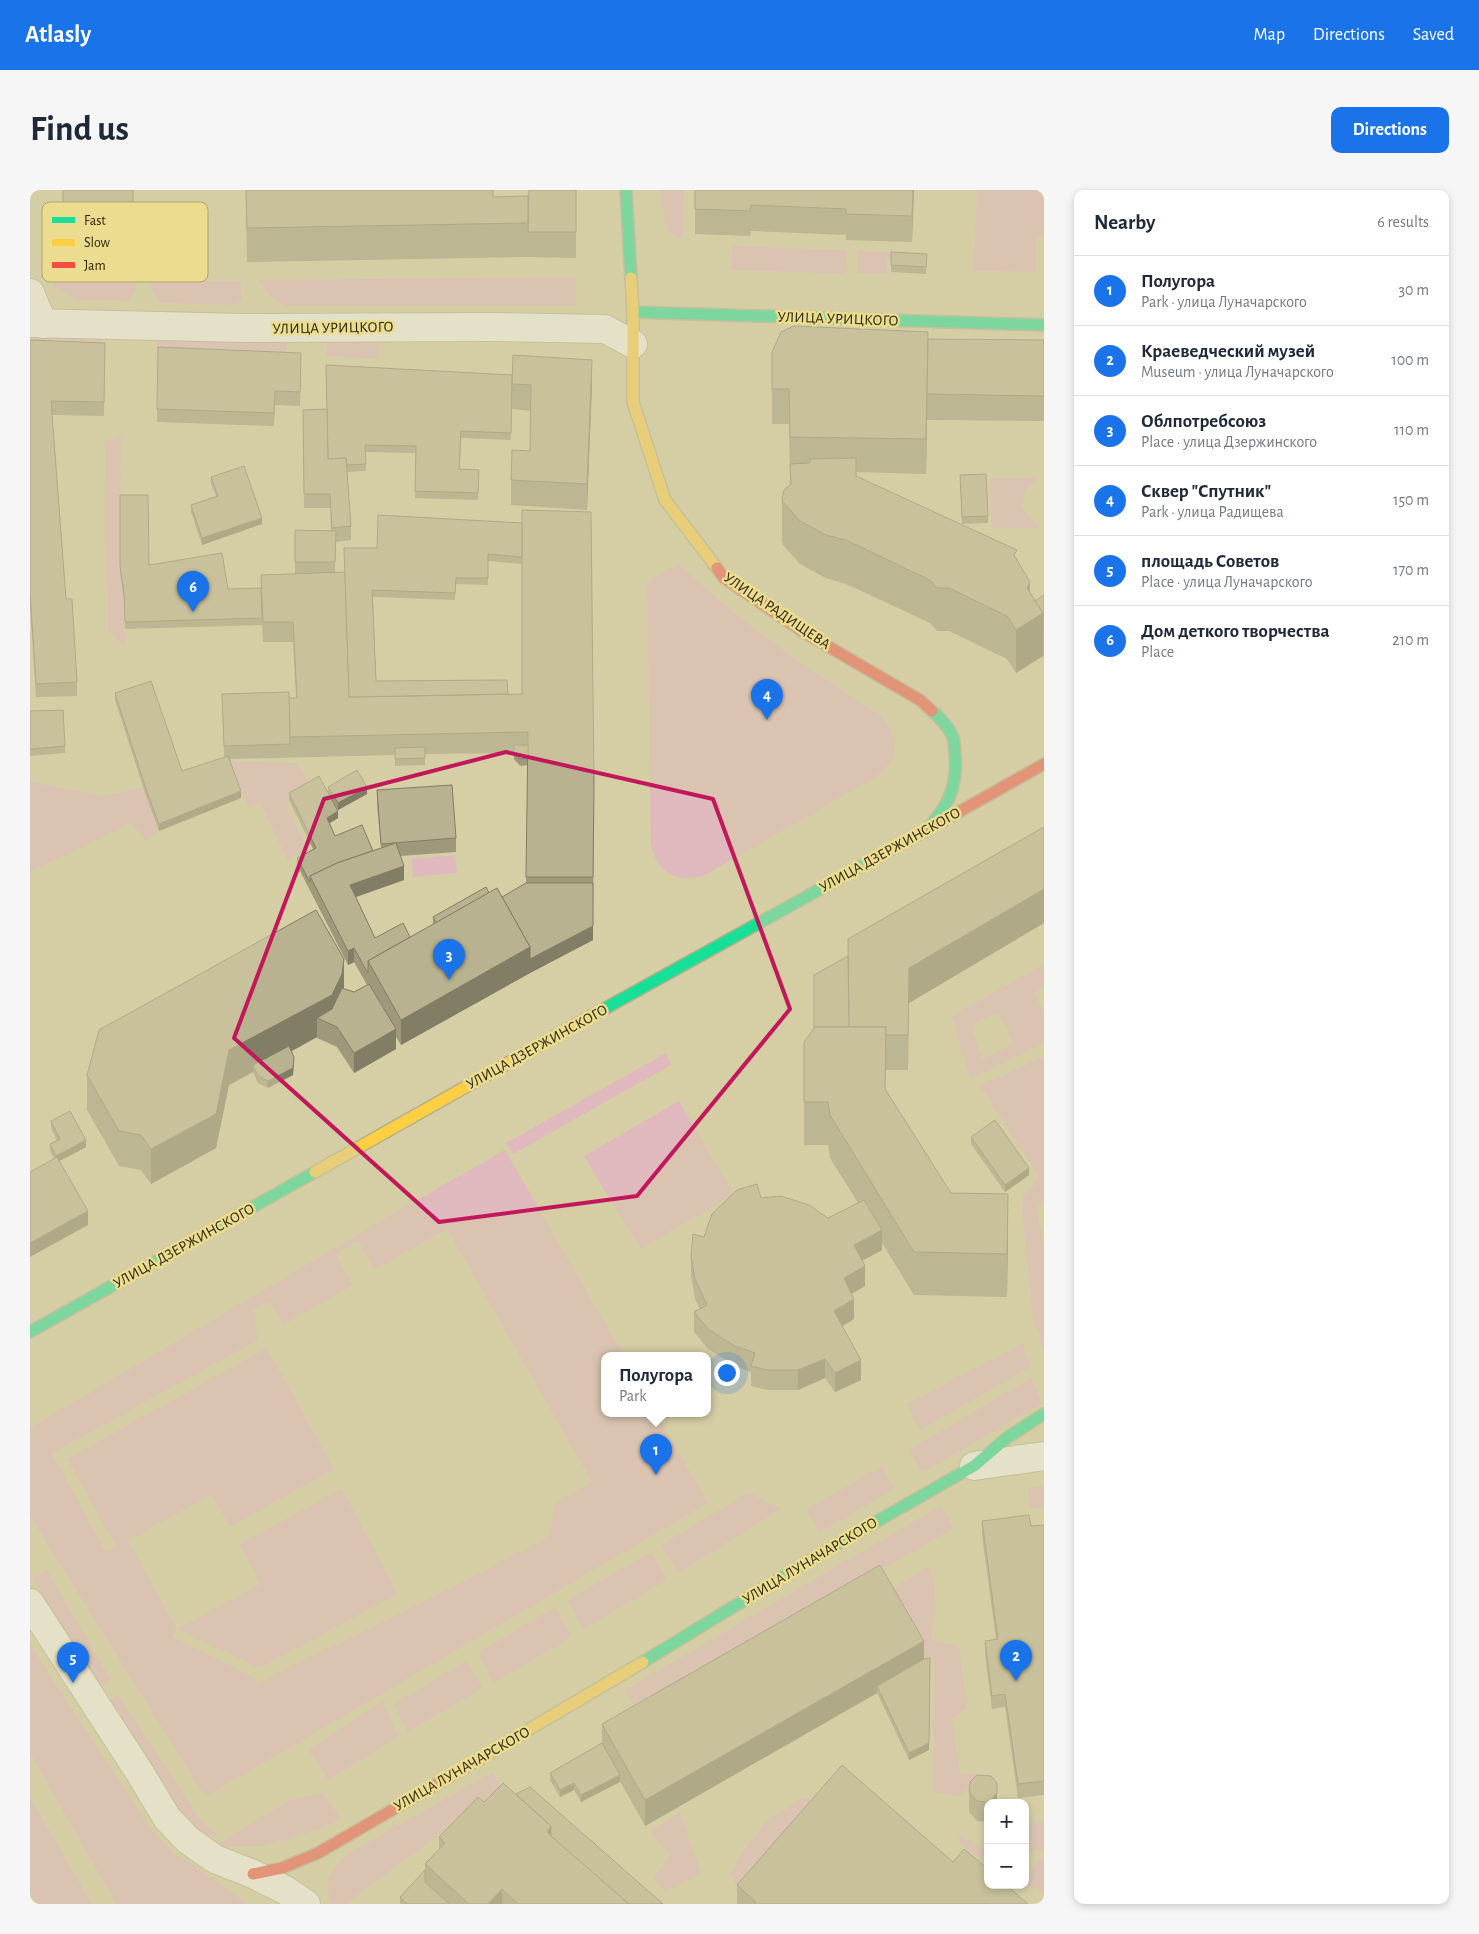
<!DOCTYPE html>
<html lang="en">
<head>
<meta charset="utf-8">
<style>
	body { margin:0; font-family:"Alegreya Sans",sans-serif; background:#f6f6f7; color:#1f2937 }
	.controls { position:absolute; right:15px; bottom:15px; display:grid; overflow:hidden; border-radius:10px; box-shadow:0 2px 8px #0003 }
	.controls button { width:45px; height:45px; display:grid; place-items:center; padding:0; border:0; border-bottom:1px solid #e0e1e3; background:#fff; color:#1f2937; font:25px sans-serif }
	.you { position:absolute; left:696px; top:1182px; width:18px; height:18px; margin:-12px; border:4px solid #fff; border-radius:50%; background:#1a73e8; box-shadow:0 0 0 8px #1a73e833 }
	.badge { display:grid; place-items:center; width:32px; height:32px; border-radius:50%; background:#1a73e8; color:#fff; font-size:16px; font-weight:700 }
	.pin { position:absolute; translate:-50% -41px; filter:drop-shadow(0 1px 2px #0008) }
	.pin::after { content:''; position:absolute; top:26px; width:18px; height:15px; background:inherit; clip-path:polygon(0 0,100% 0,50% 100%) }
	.popup { position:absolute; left:571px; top:1162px; width:110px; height:65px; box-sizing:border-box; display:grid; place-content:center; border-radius:10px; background:#fff; filter:drop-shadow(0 1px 4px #0005); font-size:16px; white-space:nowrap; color:#747a83 }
	.popup b { font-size:19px; color:#1f2937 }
	.popup::after { content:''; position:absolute; left:50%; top:100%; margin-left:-10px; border:10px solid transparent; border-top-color:#fff }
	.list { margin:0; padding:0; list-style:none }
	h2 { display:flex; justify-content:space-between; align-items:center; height:65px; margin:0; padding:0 20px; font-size:21px }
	h2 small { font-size:16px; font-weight:400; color:#747a83 }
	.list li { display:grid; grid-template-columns:32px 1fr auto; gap:15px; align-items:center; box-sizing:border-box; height:70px; padding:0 20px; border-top:1px solid #e0e1e3 }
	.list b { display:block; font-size:19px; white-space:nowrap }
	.list p { margin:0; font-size:16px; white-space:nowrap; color:#747a83 }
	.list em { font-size:16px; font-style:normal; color:#747a83 }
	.map { position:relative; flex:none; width:1014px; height:1714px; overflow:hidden; border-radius:10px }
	header { display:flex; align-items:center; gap:30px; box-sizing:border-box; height:70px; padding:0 25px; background:#1a73e8; color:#fff }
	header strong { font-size:24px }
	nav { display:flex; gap:28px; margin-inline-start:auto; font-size:18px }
	.intro { display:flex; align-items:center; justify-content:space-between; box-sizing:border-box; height:120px; padding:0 30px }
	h1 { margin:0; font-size:35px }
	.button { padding:12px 22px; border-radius:10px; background:#1a73e8; color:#fff; font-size:18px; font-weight:700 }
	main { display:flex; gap:30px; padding:0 30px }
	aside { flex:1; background:#fff; border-radius:10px; box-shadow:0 2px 8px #0003 }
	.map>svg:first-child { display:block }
</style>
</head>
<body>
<header>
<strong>Atlasly</strong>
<nav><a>Map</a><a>Directions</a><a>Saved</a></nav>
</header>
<div class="intro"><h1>Find us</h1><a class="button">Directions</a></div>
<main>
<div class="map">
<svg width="1014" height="1714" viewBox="0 0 1014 1714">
	<rect width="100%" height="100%" fill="#d6cea5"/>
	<!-- green -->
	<g fill="#e0b9bf" fill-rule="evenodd">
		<polygon points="631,0 654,0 653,50 639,42 632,13"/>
		<polygon points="947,0 1014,0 1014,46 1006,46 1006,82 943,81"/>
		<polygon points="702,56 817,60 816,84 701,80"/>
		<polygon points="827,61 896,63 896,68 857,68 857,84 827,83"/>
		<polygon points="105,72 106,97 100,111 46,110 22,94 8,73"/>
		<polygon points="546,87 546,116 254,116 241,108 228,90"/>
		<polygon points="120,91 211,91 212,108 206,115 131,113 123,102"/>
		<polygon points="0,139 72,141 73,156 0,152"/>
		<polygon points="127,144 257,148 257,163 126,159"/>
		<polygon points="297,151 349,153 348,169 296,166"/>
		<polygon points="91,245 90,383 94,409 95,457 78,440 75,251"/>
		<path d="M960,288h48c-10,8 -23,20 -12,34 4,6 9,8 12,16h-47z"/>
		<path d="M648,375l4,2 50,44 53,41 96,64c20,23 19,45 -7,62l-171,98c-28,7 -46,-3 -52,-32l-4,-259 4,-6z"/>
		<polygon points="201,571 266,573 275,585 278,593 259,610 257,618 278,659 258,671 230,613 219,617 215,610"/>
		<polygon points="0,590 2,592 74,606 113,597 129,641 116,651 101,633 0,682"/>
		<polygon points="425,665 427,683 383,687 382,669"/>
		<path d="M1014,774v22l-10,6 10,20v31l-74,35 -18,-62zM968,822l15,32 -31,15 -10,-34z"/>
		<polygon points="636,863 641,875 483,964 476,953"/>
		<polygon points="1014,866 1014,1014 1006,1017 1014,1052 1014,1163 1003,1127 992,1020 993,1006 1005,994 1008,985 950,896"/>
		<polygon points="649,911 704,1004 610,1059 554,966"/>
		<path d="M475,960l119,206h-19v58h52l51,89 -503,294 -175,-281v-88l366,-216zM417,1039l145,253 -36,21 -7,34 -71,37 -221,110 -3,-7 -82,-40 5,-8 82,39 139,-74 -56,-105 -103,55 21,40 -83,45 -49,-89 84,-45 18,32 104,-58 -67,-121 -200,111 49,88 -10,5 -54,-99 206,-113 -5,-30 17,-8 13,23 70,-40 -17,-31 22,-13 16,29z"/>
		<polygon points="993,1154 1000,1177 889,1241 877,1214"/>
		<polygon points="1001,1188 1013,1213 892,1283 879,1260"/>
		<polygon points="852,1276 864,1299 789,1343 776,1320"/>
		<polygon points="1014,1296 1014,1317 1000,1319 997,1298"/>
		<polygon points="719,1302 751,1319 648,1383 631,1355"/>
		<polygon points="912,1315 924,1338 607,1522 595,1500"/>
		<polygon points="622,1362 637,1390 553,1439 537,1410"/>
		<polygon points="899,1377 905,1398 902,1450 929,1456 937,1518 922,1529 930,1583 953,1585 929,1607 904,1602 904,1473 896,1469 859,1400"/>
		<polygon points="17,1380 81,1490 68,1500 3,1388"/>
		<polygon points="525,1417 542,1446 464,1493 448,1463"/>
		<polygon points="0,1454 118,1635 147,1667 156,1670 218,1714 86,1714 0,1563"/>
		<polygon points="436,1471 453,1498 377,1542 364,1514"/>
		<polygon points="89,1505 167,1625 187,1645 174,1654 161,1644 75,1514"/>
		<polygon points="353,1511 368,1547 298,1590 278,1560"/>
		<path d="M463,1582l9,16 -156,116h-14c-11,-24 0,-39 19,-52z"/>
		<polygon points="292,1603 311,1628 290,1639 234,1656 182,1657 260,1610"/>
		<polygon points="798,1604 709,1707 701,1682 713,1661 737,1631 771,1609"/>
		<polygon points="0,1607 62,1714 7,1714 0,1703"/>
		<polygon points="650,1622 671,1683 636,1701 623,1689 640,1665 620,1642"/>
		<polygon points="995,1630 1014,1633 1014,1659 1001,1662 995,1669"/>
		<polygon points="925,1643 958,1661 958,1675 932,1655"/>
		<polygon points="1014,1669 1014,1703 995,1693 995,1681 1000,1683 1006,1671"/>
	</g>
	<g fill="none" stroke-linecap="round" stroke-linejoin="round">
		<!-- street casing -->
		<g stroke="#b4ae8d" stroke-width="30">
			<g id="street">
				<polyline points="0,103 13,134"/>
				<polyline points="0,133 215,138 459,137 575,139 603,154"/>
				<polyline points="944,1276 1014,1266"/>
				<polyline points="0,1413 110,1583 137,1628 158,1650 185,1669 223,1684 255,1700 276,1714"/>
			</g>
		</g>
		<!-- fast casing -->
		<g stroke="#b4ae8d" stroke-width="14">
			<g id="fast">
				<polyline points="596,0 601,88"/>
				<polyline points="603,122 1014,135"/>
				<path d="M554,830l341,-189c23,-23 33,-45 30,-77 -1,-6 0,-14 -3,-19 -4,-9 -12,-17 -20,-24"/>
				<polyline points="0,1142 285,982"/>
				<polyline points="613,1472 788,1365 944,1276 978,1247 1014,1224"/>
			</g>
		</g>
		<!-- slow casing -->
		<g stroke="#b4ae8d" stroke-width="14">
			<g id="slow">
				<polyline points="601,88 603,122 603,212 635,310 687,378"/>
				<polyline points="285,982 554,830"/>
				<polyline points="407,1594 613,1472"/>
			</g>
		</g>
		<!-- jam casing -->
		<g stroke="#b4ae8d" stroke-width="14">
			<g id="jam">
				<polyline points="687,378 694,388 775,443 890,510 902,521"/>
				<polyline points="895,641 1014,574"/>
				<polyline points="223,1684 252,1678 288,1663 407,1594"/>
			</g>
		</g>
		<!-- street -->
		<use href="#street" stroke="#f9f8f2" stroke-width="28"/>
		<!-- fast -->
		<use href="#fast" stroke="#16e098" stroke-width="11"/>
		<!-- slow -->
		<use href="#slow" stroke="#ffcf43" stroke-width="11"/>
		<!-- jam -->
		<use href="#jam" stroke="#f24e42" stroke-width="11"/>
	</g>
	<!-- wall -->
	<g fill="#9f997c" fill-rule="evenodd">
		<polygon points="33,0 103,0 103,55 33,56"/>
		<polygon points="216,0 463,7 498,6 546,0 546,68 498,67 217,72 216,25"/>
		<polygon points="665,0 884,0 882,52 816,50 816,45 721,41 720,46 665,44"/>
		<polygon points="861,62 897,64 896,84 861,82"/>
		<polygon points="0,150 75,153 74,226 22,225 36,409 47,492 47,506 6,507 0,416"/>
		<polygon points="1014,150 1014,231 897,230 897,229 896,284 826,282 826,286 987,369 1000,403 1005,411 1014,405 1014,468 1013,466 986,483 977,469 919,441 907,441 900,433 816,394 796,388 770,374 753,355 752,351 752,308 760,295 759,234 742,234 742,162 898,151"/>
		<polygon points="128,157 271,176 270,216 245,215 244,236 127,232"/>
		<path d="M296,175l266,21 -5,124 -76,-5v-25l19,-29 1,-40 -19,-2v-8l-1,39 -50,-2 -1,31 19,1 -1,30 -63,-2 1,-45 -50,-1v19l-19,1 4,54v14l-15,2 -1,31 9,-1 33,-24 145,-25 72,283 -1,134 -63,33 -129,72 -5,-8v12l-42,24 -17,-26 -20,-9v-1l-26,14 3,13 -1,11 -25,13 -10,-5 -5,-11 -24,13 -13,63 -65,36 -10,-14 -22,-4 -32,-56v-35l257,-86 10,3 13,-7 -13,-23 -6,3 -51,-100v-7l16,-9 -24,-49v-7h39v-6l39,7 -29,16 -8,-14 8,22 -9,5 6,13 38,15 8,-3 -4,-44v-14l79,48v14l-56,4 4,24 -48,17 19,41 35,-1 23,-13v-7l56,-24 13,4 24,-14 2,-118 -8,1 -6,-7v-6l-89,1v11l-30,1v-11l-165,4 11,39 -82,33 -13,-35 -31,-96v-7l67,78 42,-13 -2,-64 67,15 7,-11 -3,-56h-30l-2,-39 1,22 -137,4 -1,-29 -4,-27v-78l29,70 79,24 33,-1v-13l34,-1v-44l36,1 -1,-23h-26l-1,-98 24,-1zM458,371l34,3v130h-14l-132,-13 -3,-84 82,3 1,-16 32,1z"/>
		<polygon points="181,287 232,334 172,355 161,322 161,315 186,306 181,294"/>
		<polygon points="930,292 958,326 958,333 932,334"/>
		<polygon points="0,521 35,556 35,563 0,566"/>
		<polygon points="1014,637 1014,733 879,813 878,880 856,880 855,900 921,1003 978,1048 977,1107 884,1105 852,1053 852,1060 832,1071 835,1096 821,1104 824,1129 812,1136 831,1190 805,1202 795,1188 768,1200 737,1200 721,1196 721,1182 705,1176 678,1159 664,1142 664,1122 670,1119 665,1109 661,1086 661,1066 674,1047 731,1008 798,1028 828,1013 800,968 798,955 774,955 774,852 784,838 818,766"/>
		<polygon points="21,931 56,957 29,971 58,1035 20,961 20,954 27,951 21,938"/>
		<polygon points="941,947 999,985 975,1002 941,954"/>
		<polygon points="952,1331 1001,1336 1014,1335 1014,1605 988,1608 975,1517 962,1519 955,1464 955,1451 966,1449 952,1345"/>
		<polygon points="894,1469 899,1560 879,1570 847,1503 615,1636 590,1591 551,1612 544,1600 530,1607 520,1590 520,1583 572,1553 572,1534"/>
		<polygon points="939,1602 967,1613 958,1613 958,1632 947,1631 939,1622"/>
		<polygon points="486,1604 633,1714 370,1714 370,1707 395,1680 395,1674 409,1660 409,1647 454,1612"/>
		<polygon points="923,1672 998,1714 707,1714 707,1695"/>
	</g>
	<!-- shaded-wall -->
	<g fill="#827d65">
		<polygon points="883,0 884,0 882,52 882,26"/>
		<polygon points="898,142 897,229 896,284 896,249"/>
		<polygon points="562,170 562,196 557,320 557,294"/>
		<polygon points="232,328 232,334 172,355 172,348"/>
		<polygon points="1000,392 1000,421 1013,423 1013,466 986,483 986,440 997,398"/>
		<polygon points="337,597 337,604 308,620 308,613"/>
		<polygon points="211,601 211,608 129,641 129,634"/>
		<polygon points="308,621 308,628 297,635 297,628"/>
		<polygon points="374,676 374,690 320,709 320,695"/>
		<polygon points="1014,699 1014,733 879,813 878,880 879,778"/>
		<polygon points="563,736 563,750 500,783 371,855 371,830 500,757"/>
		<polygon points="324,758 324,772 318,775 318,761"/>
		<polygon points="314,769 314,804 312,818 287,828 287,847 226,881 223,875 223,882 199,895 186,958 121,994 121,959 199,860"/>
		<polygon points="366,839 366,859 324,883 324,863"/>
		<polygon points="264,867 263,885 238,898 238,891"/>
		<polygon points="56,950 56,957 26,973 26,966"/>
		<polygon points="999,978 999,985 975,1002 975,995"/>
		<polygon points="978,1004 978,1048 977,1107 977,1064"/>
		<polygon points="58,1021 58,1035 0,1067 0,1053"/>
		<polygon points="852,1040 852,1060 824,1075 824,1055"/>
		<polygon points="835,1076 835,1096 814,1108 814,1088"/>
		<polygon points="824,1109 824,1129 804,1141 804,1121"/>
		<polygon points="795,1169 795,1188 768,1200 768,1180"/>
		<polygon points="831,1170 831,1190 805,1202 805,1183"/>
		<polygon points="894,1451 894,1476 847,1496 847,1503 615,1636 615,1610"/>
		<polygon points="900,1475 899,1560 879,1570 879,1563"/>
		<polygon points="590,1585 590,1592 551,1612 551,1605"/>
		<polygon points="544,1593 544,1600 530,1607 530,1600"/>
		<polygon points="967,1603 967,1613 958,1613 958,1632 956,1632 956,1612"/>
		<polygon points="521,1636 521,1661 517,1642"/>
		<polygon points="472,1699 472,1714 458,1714"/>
	</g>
	<!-- building -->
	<g fill="#b9b290" stroke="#827d65">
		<polygon points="33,0 103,0 103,42 33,43"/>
		<polygon points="216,0 463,0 463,7 498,6 498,33 217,38"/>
		<polygon points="499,0 546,0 546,42 498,42"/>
		<polygon points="665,0 883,0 882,26 816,24 816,19 721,15 720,21 665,19"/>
		<polygon points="861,62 897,64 896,77 861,75"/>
		<polygon points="764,136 898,142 896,249 760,247 759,199 742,199 742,162 751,142"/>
		<polygon points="898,149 1014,150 1014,206 897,204"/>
		<polygon points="0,150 75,153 74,212 21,211 36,409 42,409 47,492 6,494 0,402"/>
		<polygon points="128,157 271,163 270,202 245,201 244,223 127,219"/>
		<polygon points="483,165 562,170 557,294 481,290 482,260 500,261 501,195 482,194"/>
		<polygon points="296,175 482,185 481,243 431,241 429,279 449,280 448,303 385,301 386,256 335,255 336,274 317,275 316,268 298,269"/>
		<polygon points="297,219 298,269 316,268 321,336 302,338 300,304 274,304 273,220"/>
		<polygon points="826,268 826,286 987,360 984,365 1000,392 997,398 1013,423 986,440 977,426 919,398 907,398 900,390 816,350 796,345 770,331 753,312 752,308 754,300 761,294 760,274 780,273 780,269"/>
		<polygon points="214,276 232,328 172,348 161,315 188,306 181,287"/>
		<polygon points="956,284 958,326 932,327 930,285"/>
		<polygon points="90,305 118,305 119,375 192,363 198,399 231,398 232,428 95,432 94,403 90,376"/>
		<polygon points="492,320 561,322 564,596 563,687 496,687 498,542 260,547 259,508 267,508 263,432 233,432 231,385 315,382 319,507 492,504"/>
		<polygon points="348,325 492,333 492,367 458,364 458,388 426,388 425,403 342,400 346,491 477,490 478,504 319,507 314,358 347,358"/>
		<polygon points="265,340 306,341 305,372 265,372"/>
		<polygon points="1014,405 1014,442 1013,441 1013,423 1005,411"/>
		<polygon points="121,491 152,581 198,566 211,601 129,634 116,599 85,503"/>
		<polygon points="259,502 260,554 194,556 192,504"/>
		<polygon points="33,520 35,556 0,559 0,521"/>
		<polygon points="484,555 498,555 498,568 490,569 484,562"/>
		<polygon points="395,557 395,568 365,569 365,558"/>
		<polygon points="327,580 337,597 308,613 298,597"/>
		<polygon points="289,586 308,621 297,628 305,646 332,635 343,661 307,673 280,686 280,692 267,668 286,658 259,603"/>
		<polygon points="422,595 426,648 351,654 347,600"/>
		<polygon points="1014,637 1014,699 879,778 878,845 855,845 856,837 819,837 818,749"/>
		<polygon points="366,653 374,676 320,695 345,748 373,733 380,747 338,771 338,783 324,758 318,761 280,686 307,673"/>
		<polygon points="496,693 563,693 563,736 500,769 500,757 472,707"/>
		<polygon points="456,697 459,703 406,733 403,727"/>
		<polygon points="467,698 500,757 371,830 338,771"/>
		<polygon points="286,720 314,769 312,784 302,805 199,860 186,924 121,959 111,945 89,941 57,885 69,840"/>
		<polygon points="818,766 819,837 785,837 784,838 784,785"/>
		<polygon points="339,794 366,839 324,863 307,837 287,828 302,819 312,798 324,802"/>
		<polygon points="785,837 856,837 855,899 921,1003 978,1004 977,1064 884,1062 800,925 798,912 774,912 774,852"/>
		<polygon points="259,856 264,867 263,878 238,891 228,886 223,875"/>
		<polygon points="40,921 56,950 26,966 20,954 30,949 21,931"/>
		<polygon points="965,930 999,978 975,995 941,947"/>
		<polygon points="27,967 58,1021 0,1053 0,982"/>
		<polygon points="727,994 731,1008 751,1006 779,1015 798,1028 834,1010 852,1040 824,1055 835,1076 814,1088 824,1109 804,1121 831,1170 805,1183 795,1169 768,1180 737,1180 721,1176 725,1163 705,1156 678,1139 664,1122 677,1115 665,1089 661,1066 663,1044 674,1047 682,1024 707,1000"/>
		<polygon points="999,1325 1001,1336 1014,1335 1014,1591 988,1594 975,1504 962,1506 955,1451 968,1449 952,1331"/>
		<polygon points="850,1375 894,1451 615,1610 572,1534"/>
		<polygon points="900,1468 899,1553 879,1563 847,1496 894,1469"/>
		<polygon points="572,1553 590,1585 551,1605 544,1593 530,1600 520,1583"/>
		<polygon points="812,1575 923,1672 934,1659 958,1679 958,1695 976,1695 998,1714 724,1714 726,1712 707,1695"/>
		<polygon points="947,1585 961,1586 967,1593 967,1603 961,1610 956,1612 947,1611 939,1602 940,1592"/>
		<polygon points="473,1593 521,1636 517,1642 599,1714 488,1714 472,1699 458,1714 439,1714 395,1674 415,1653 409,1647 448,1607 454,1612"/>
		<polygon points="500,1597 633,1714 599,1714 521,1646 521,1636 486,1604"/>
		<polygon points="395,1680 395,1692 419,1714 377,1714 370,1707"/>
	</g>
	<!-- marked area -->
	<path d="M0 0H1014V1714H0ZM476,562l207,47 77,210 -153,187 -198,26 -205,-184 90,-239z" fill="#d6cea5" fill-opacity=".55" fill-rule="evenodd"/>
	<path fill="none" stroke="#c2185b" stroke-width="4" stroke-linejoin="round" d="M476,562l207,47 77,210 -153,187 -198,26 -205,-184 90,-239z"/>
	<g text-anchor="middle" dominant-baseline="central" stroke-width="5" stroke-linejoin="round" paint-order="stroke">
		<!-- street labels -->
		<g font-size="15" fill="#2a2404" stroke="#ebdc90">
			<text transform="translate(808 129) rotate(2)">УЛИЦА УРИЦКОГО</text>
			<text transform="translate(303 138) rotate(-1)">УЛИЦА УРИЦКОГО</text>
			<text transform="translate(747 421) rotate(34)">УЛИЦА РАДИЩЕВА</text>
			<text transform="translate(860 660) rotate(-29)">УЛИЦА ДЗЕРЖИНСКОГО</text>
			<text transform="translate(507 857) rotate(-29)">УЛИЦА ДЗЕРЖИНСКОГО</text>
			<text transform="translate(154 1056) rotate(-29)">УЛИЦА ДЗЕРЖИНСКОГО</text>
			<text transform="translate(780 1371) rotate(-31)">УЛИЦА ЛУНАЧАРСКОГО</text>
			<text transform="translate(432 1579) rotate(-30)">УЛИЦА ЛУНАЧАРСКОГО</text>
		</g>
	</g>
	<!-- legend -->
	<rect x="12" y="12" width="166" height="80" rx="8" fill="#ebdc90" stroke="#b1a566" stroke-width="1"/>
	<rect x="22" y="27" width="23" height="6" fill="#16e098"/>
	<rect x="22" y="49" width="23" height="7" fill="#ffcf43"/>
	<rect x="22" y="72" width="23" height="6" fill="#f24e42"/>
	<g font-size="14" fill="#2a2404">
		<text x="54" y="35">Fast</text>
		<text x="54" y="57">Slow</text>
		<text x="54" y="80">Jam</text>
	</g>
</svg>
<div class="controls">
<button>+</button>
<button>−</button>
</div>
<div class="you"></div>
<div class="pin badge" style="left:626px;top:1285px">1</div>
<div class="popup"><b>Полугора</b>Park</div>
<div class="pin badge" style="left:986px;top:1491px">2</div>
<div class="pin badge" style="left:419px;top:790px">3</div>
<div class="pin badge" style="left:737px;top:530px">4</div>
<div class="pin badge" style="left:43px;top:1493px">5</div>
<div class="pin badge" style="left:163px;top:422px">6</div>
</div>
<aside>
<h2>Nearby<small>6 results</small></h2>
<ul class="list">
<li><span class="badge">1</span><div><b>Полугора</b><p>Park · улица Луначарского</p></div><em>30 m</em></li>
<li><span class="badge">2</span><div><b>Краеведческий музей</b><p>Museum · улица Луначарского</p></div><em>100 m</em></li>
<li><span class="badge">3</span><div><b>Облпотребсоюз</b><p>Place · улица Дзержинского</p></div><em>110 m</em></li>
<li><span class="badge">4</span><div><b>Сквер &quot;Спутник&quot;</b><p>Park · улица Радищева</p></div><em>150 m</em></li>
<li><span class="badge">5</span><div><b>площадь Советов</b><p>Place · улица Луначарского</p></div><em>170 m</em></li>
<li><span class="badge">6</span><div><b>Дом деткого творчества</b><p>Place</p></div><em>210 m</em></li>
</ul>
</aside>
</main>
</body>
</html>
